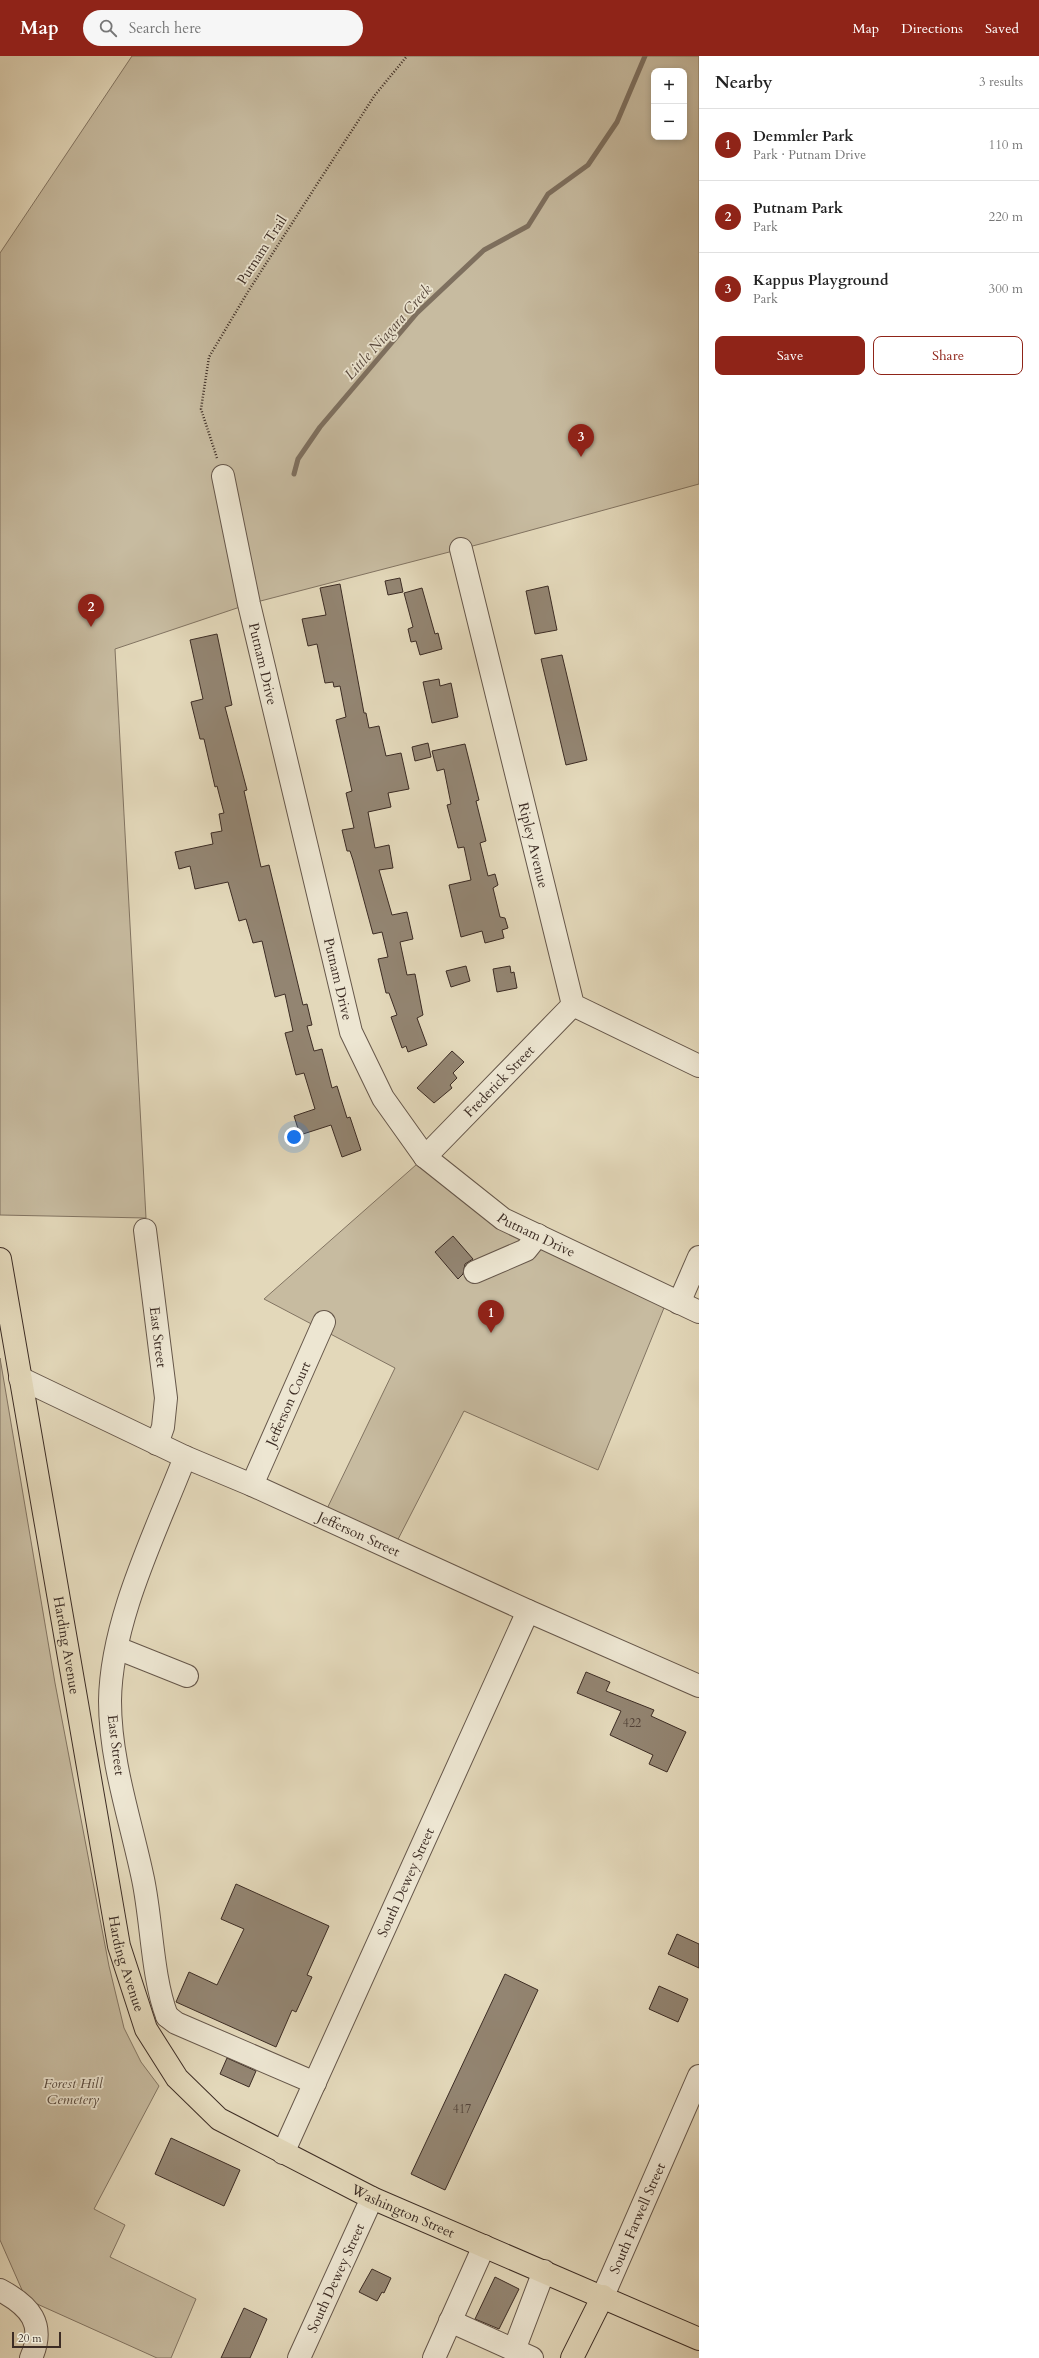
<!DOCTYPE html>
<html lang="en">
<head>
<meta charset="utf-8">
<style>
	body { margin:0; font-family:Cardo,serif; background:#f6f6f6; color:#222 }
	.controls { position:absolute; right:12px; top:12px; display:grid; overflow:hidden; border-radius:8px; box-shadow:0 2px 6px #0003 }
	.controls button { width:36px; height:36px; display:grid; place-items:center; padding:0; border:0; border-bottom:1px solid #e0e0e0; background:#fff; color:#222; font:20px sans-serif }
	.scale { position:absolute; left:12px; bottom:10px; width:49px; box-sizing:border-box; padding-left:4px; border:2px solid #3c2c24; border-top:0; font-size:11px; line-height:14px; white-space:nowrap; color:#3c2c24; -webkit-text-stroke:3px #ede6d2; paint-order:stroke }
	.you { position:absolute; left:294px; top:1081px; width:14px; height:14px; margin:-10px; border:3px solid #fff; border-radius:50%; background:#1a73e8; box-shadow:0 0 0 6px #1a73e833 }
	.badge { display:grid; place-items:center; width:26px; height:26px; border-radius:50%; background:#8f2418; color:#fff; font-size:13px; font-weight:700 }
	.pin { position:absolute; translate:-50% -33px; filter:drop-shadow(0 1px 2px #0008) }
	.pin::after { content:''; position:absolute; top:21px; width:14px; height:12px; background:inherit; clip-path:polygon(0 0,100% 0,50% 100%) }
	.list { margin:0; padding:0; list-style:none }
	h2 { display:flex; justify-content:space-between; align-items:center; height:52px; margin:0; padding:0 16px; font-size:17px }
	h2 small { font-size:13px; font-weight:400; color:#767676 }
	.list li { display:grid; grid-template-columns:26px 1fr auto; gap:12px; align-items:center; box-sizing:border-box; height:72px; padding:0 16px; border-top:1px solid #e0e0e0 }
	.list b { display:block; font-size:15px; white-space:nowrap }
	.list p { margin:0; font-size:13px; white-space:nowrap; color:#767676 }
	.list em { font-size:13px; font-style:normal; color:#767676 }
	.actions { display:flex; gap:8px; padding:12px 16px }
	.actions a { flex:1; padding:9px 0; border:1px solid #8f2418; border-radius:8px; text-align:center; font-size:14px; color:#8f2418 }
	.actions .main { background:#8f2418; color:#fff }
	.icon { flex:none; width:22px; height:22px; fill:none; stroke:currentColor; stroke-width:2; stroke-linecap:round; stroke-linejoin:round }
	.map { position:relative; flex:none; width:699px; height:2302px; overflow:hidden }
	header { display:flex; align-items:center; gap:24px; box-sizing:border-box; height:56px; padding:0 20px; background:#8f2418; color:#fff }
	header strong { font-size:19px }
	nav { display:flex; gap:22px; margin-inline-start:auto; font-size:14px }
	.search { width:280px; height:36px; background:#f6f6f6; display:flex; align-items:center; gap:10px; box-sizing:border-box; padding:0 14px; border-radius:22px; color:#767676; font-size:15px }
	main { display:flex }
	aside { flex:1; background:#fff }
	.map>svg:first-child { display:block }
</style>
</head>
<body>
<header>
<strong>Map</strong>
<div class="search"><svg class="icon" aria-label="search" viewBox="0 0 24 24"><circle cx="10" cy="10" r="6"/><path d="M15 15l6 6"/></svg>Search here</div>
<nav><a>Map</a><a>Directions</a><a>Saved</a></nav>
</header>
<main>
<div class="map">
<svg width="699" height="2302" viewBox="0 0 699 2302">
	<rect width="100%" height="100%" fill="#e3d8ba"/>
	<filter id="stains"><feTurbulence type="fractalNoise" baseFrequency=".005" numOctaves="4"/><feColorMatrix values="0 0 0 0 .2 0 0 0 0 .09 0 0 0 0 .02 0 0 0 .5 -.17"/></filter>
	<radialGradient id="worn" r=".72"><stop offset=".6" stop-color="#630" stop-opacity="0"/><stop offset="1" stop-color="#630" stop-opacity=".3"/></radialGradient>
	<!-- green -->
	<g fill="#c7bba0" stroke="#827462" fill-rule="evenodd">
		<path d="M132,0h567v428l-215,59 -235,61 -134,45 31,569 -146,-3v-962zM654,15h30v66h-30z"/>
		<polygon points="425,1101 503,1163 668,1242 598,1414 464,1355 393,1493 323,1461 395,1312 264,1243"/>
		<polygon points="0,1302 55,1627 109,1910 124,1972 141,2006 159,2030 94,2153 125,2169 110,2201 196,2243 171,2302 157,2302 26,2243 0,2184"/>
	</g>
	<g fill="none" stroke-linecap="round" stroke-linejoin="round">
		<!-- stream -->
		<polyline stroke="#7e705f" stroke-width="5" points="294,418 298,403 320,371 417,257 484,194 528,170 548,138 588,109 617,66 645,0"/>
	</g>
	<!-- building -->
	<g fill="#938572" stroke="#3c2c24">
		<polygon points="400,522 403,536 388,539 385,525"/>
		<polygon points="340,528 364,657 366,657 369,672 379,670 386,700 401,697 409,733 388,737 391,751 368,756 375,792 389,789 393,812 379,814 392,859 407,856 413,883 400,886 407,919 415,918 423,959 417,962 427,989 408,996 406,990 402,992 391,961 397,959 389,937 386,937 378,903 388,901 382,876 373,878 353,804 350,795 347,795 342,774 354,772 346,737 352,735 336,664 346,661 340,630 334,631 333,626 325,627 317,588 308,590 302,563 326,559 320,532"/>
		<polygon points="548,530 557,574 535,578 526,535"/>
		<polygon points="422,532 435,578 438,577 442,593 420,599 416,585 411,586 408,573 413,571 404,537"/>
		<polygon points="217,578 232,649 225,651 247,734 244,735 261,811 269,809 303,949 307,948 312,969 307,970 314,995 322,993 332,1032 337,1030 347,1062 350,1061 361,1094 342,1101 331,1069 300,1079 294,1060 315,1053 304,1017 296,1019 285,977 293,975 285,938 275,941 262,885 253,887 246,863 239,865 228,826 195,833 190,810 179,813 175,796 213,788 211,777 222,775 219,758 224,757 217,730 215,731 204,683 200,683 191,646 203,643 190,584"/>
		<polygon points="562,599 587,704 566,709 541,603"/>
		<polygon points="439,623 440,630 451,627 458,661 432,667 423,626"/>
		<polygon points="428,687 431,701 415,705 412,691"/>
		<polygon points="465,688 479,744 476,745 486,785 480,787 488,820 495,818 498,829 493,832 500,861 505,862 508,872 502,874 504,882 485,887 482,875 461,881 449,829 471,824 464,791 458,792 447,749 451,748 444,713 437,715 432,695"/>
		<polygon points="466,910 470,925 451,931 446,915"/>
		<polygon points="510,910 511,917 514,916 517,932 497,936 493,913"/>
		<polygon points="452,995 464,1006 453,1017 457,1022 450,1029 452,1032 434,1047 417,1032"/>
		<polygon points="453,1180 473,1203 465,1208 463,1218 458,1223 435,1196"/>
		<polygon points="586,1616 610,1626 606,1635 654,1654 651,1660 686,1676 667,1716 649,1708 653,1699 610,1679 621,1655 577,1637"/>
		<polygon points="236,1828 329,1870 307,1919 312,1921 296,1956 292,1954 276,1991 176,1946 189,1916 217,1929 244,1873 221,1863"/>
		<polygon points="677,1878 699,1888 699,1912 668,1898"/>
		<polygon points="505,1918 538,1934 445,2134 411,2118"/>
		<polygon points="659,1930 688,1943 678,1966 649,1953"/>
		<polygon points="227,2002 256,2015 249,2031 220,2018"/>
		<polygon points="171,2082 240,2114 224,2150 155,2118"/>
		<polygon points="372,2213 391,2222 384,2237 382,2236 377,2245 359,2236"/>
		<polygon points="495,2221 519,2233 499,2273 475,2263"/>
		<polygon points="244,2252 267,2263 250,2302 221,2302"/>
	</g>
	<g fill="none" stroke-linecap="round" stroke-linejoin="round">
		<!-- minor casing -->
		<g stroke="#66574a" stroke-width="24">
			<g id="minor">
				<path id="s1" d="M223,420l26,128 102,428 32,66 42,59 78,62 196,93"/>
				<path id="s2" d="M461,493l112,456 126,61"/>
				<path id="s3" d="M425,1101l148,-152"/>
				<path id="s4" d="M145,1174l21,168 -3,29 -6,17"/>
				<polyline points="475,1216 526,1194 538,1179"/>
				<polyline points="679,1247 699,1201"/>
				<path id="s5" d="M20,1322l165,79 67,28 276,126 171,75"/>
				<path id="s6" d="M252,1429l72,-163"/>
				<polyline points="117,1592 187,1620"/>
				<path d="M167,1960c-15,-39 -15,-94 -24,-137 -12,-58 -33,-117 -33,-178 1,-81 46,-169 75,-244"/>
				<polyline points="167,1960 176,1967 315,2027"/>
				<path id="s7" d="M283,2097l245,-542"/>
				<path d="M0,2234c30,16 46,34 31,68"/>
				<path id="s8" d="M603,2240l96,-220"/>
				<polyline points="450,2265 532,2302"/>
				<polyline points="514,2294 544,2215"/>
				<path id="s9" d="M299,2302l73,-160"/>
				<polyline points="434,2302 484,2190"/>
			</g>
		</g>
		<!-- major casing -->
		<g stroke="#3c2c24" stroke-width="24">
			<g id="major">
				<path id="s10" d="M0,1203l119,687 27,83 31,49 42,41 153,79 327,141"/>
				<polyline points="572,2302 603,2240"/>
			</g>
		</g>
		<!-- path -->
		<polyline stroke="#3c2c24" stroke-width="2.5" stroke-dasharray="1 2" stroke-linecap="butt" points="217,402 201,353 209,301 249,234 323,119 375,39 407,0"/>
		<!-- minor -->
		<use href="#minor" stroke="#ede6d2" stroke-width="22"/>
		<!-- major -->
		<use href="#major" stroke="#e3d8ba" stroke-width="22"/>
	</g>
	<g text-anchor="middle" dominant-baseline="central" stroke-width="3.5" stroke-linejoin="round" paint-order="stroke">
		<!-- number labels -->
		<g font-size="12" fill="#524238">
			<text x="632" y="1667">422</text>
			<text x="462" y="2053">417</text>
		</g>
		<!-- street labels -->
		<g font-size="14" fill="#3c2c24" stroke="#ede6d2">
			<text transform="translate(262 194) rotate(-57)">Putnam Trail</text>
			<text stroke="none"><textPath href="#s1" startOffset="192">Putnam Drive</textPath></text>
			<text stroke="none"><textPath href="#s2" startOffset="305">Ripley Avenue</textPath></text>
			<text stroke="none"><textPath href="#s1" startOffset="516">Putnam Drive</textPath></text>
			<text stroke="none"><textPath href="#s3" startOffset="106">Frederick Street</textPath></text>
			<text stroke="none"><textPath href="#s1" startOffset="853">Putnam Drive</textPath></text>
			<text stroke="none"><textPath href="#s4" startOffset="108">East Street</textPath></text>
			<text stroke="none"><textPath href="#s6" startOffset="89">Jefferson Court</textPath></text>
			<text stroke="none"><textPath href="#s5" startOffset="373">Jefferson Street</textPath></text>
			<text stroke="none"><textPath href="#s10" startOffset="392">Harding Avenue</textPath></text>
			<text transform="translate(116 1689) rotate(83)">East Street</text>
			<text stroke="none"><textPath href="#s7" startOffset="297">South Dewey Street</textPath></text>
			<text stroke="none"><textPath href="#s10" startOffset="716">Harding Avenue</textPath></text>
			<text stroke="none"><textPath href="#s10" startOffset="1107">Washington Street</textPath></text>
			<text stroke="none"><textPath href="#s8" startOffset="85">South Farwell Street</textPath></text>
			<text stroke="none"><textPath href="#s9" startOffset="88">South Dewey Street</textPath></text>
		</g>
		<!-- park labels -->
		<g font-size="14" font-style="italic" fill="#58493d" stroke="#ede6d2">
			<text x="73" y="2027">Forest Hill<tspan x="73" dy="16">Cemetery</tspan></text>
		</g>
		<!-- water labels -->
		<g font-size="15" font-style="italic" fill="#58483d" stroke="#ede6d2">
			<text transform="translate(388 276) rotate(-48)">Little Niagara Creek</text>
		</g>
	</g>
	<rect width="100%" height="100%" filter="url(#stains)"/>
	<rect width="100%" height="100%" fill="url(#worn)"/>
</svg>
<div class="controls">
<button>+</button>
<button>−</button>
</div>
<div class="scale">20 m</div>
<div class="you"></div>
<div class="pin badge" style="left:491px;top:1277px">1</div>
<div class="pin badge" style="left:91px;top:571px">2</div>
<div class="pin badge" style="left:581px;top:401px">3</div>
</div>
<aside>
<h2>Nearby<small>3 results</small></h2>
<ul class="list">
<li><span class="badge">1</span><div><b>Demmler Park</b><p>Park · Putnam Drive</p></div><em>110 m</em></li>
<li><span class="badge">2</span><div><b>Putnam Park</b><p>Park</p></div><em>220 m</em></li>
<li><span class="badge">3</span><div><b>Kappus Playground</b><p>Park</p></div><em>300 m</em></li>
</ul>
<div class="actions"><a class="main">Save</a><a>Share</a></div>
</aside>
</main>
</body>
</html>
